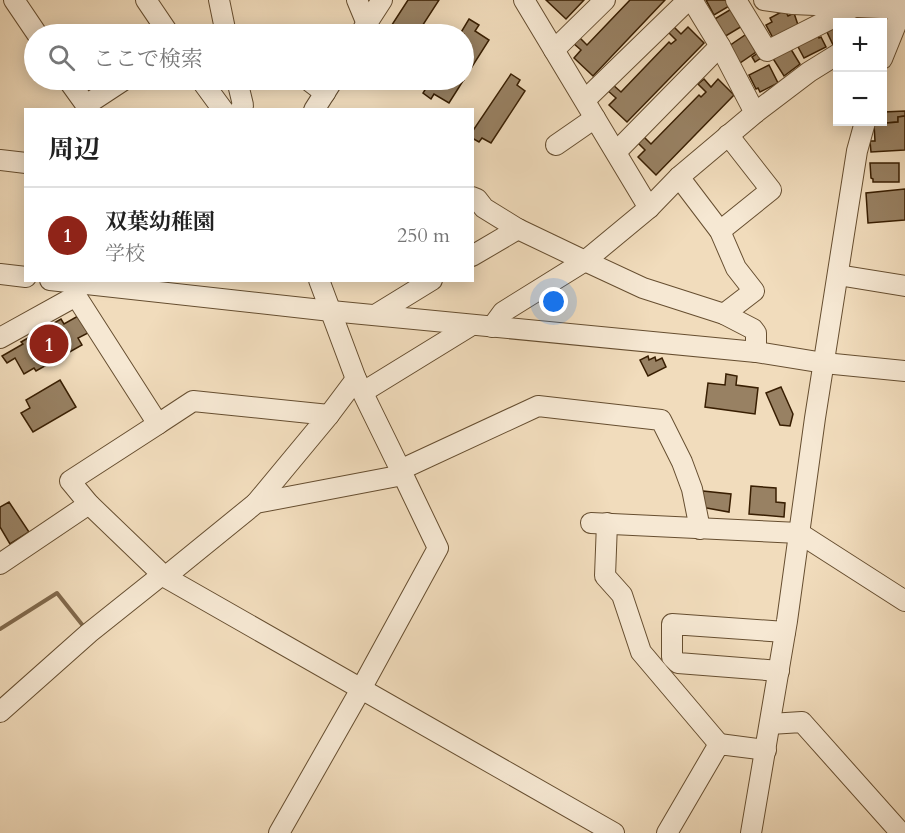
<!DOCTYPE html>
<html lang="ja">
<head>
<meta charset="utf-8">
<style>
	body { margin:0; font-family:Cardo,"Noto Serif JP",serif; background:#f6f6f6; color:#222 }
	.controls { position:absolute; right:18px; top:18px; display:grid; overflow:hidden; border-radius:0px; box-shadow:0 3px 15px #0003 }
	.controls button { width:54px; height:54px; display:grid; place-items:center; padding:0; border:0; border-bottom:2px solid #e0e0e0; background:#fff; color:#222; font:30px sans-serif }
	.you { position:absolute; left:554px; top:302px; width:21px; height:21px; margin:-15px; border:4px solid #fff; border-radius:50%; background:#1a73e8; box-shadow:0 0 0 9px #1a73e833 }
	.badge { display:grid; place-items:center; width:39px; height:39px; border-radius:50%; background:#8f2418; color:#fff; font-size:20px; font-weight:700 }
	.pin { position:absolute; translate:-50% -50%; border:3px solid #fff; box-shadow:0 2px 6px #0006 }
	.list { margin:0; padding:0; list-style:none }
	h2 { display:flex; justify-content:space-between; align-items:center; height:78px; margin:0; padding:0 24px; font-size:26px }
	h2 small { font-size:20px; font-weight:400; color:#767676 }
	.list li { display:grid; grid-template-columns:39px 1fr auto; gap:18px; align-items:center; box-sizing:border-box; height:96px; padding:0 24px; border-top:2px solid #e0e0e0 }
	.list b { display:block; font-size:22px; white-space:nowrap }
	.list p { margin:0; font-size:20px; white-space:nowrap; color:#767676 }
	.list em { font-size:20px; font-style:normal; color:#767676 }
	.icon { flex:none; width:33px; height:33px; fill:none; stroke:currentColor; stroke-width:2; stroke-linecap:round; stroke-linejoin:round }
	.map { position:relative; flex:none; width:905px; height:833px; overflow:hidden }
	.search { position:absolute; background:#fff; box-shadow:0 3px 15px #0003; left:24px; top:24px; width:450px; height:66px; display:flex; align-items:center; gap:15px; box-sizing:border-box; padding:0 21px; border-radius:33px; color:#767676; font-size:22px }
	.panel { position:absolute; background:#fff; box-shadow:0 3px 15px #0003; left:24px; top:108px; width:450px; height:174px; border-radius:0px }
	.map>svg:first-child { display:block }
</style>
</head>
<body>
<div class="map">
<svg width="905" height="833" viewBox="0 0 905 833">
	<rect width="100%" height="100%" fill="#f1dcbc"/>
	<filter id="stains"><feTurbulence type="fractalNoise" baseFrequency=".00333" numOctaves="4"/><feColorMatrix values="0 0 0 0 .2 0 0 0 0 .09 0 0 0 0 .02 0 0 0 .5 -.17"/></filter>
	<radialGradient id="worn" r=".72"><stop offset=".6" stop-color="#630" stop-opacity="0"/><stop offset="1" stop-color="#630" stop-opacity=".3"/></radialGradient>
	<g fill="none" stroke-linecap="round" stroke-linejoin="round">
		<!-- stream -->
		<polyline stroke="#81694c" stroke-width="4" points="0,629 57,593 84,627 85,626"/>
	</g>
	<!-- building -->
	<g fill="#988163" stroke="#381e02" stroke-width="1.5">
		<polygon points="408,0 439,0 417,34 386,34"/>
		<polygon points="546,0 584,0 566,19"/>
		<polygon points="630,0 665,0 593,76 574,58 581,50 573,43 579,37 587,45"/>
		<polygon points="706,0 728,0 731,5 714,15"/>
		<polygon points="733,8 744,25 724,37 713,20"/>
		<polygon points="785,10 788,16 794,13 798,25 773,38 766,25 772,22 770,18"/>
		<polygon points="872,17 875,22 861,22"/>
		<polygon points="469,19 479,25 475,31 489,40 449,103 434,94 431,99 423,93 431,80 464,80 464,34 460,34"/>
		<polygon points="673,26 681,34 688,27 704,43 627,122 609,105 616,98 607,90 612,84 621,92 669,42 671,44 676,40 668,32"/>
		<polygon points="838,26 838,45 834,47 827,32"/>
		<polygon points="748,33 758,46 754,49 756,52 740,63 729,46"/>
		<polygon points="818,35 819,38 821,37 826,47 804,58 796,43"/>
		<polygon points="789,46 800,64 784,76 772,57"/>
		<polygon points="761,51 764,56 755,62 752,57"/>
		<polygon points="769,65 778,83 760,92 758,88 756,89 749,75"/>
		<polygon points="511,74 520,80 517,85 525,91 491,143 482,138 479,142 472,138 472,132"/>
		<polygon points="704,79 711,87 718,79 734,95 656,175 638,157 645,150 637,142 643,136 651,144 699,95 701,97 706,92 698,84"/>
		<polygon points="905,111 905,116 898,117 898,122 885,123 884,112"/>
		<polygon points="905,116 905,150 871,152 870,141 875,141 874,124 898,122 898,117"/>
		<polygon points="870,163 899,163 899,182 873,182 873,179 871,178"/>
		<polygon points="905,189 905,220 868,223 866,193"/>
		<polygon points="78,316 88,333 78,338 82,345 36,371 34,368 24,374 15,358 7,363 2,356 23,344 21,342 61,319 64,324"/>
		<polygon points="648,356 649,360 655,357 656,361 662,358 666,367 648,376 640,360"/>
		<polygon points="726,374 737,376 736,385 758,388 755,414 705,407 708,383 725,385"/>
		<polygon points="60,380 76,407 33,432 21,413 30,408 26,400"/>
		<polygon points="781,387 793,414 790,426 780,425 766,393"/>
		<polygon points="751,486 776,488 776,502 785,503 784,517 749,514"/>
		<polygon points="703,491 731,494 729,512 701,507"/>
		<polygon points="9,502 29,532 10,544 0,527 0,507"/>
	</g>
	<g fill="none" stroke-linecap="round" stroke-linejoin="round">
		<!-- minor casing -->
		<g stroke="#664e30" stroke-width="22">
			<g id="minor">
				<polyline points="14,0 37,34"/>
				<polyline points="146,0 169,34"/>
				<polyline points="219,0 226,34"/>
				<polyline points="357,0 367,24"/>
				<polyline points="524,0 649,208"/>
				<polyline points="692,0 720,46 755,113"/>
				<polyline points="736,0 767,51 852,8"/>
				<polyline points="764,0 793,4 902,9"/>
				<polyline points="360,34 382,0"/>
				<polyline points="554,50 605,0"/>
				<polyline points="882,59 905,2"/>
				<polyline points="68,80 86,105 86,110"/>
				<polyline points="201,80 223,110"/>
				<polyline points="237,80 243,105 240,110"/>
				<polyline points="308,80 325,93"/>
				<polyline points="585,100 688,0"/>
				<polyline points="86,105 124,80"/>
				<polyline points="314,110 333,80"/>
				<polyline points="556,145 595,118"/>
				<polyline points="616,152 720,46"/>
				<polyline points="0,160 26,163"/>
				<polyline points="679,177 720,231 736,268 754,291 724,314"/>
				<polyline points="472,197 477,199 484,208 518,229 585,261 643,288 724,314 753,329 756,333 756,352"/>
				<polyline points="720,231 771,190 728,135"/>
				<polyline points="472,256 518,229"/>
				<polyline points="0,274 26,277"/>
				<polyline points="838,275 905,286"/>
				<polyline points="50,280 331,311 756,352 824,363 905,371"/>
				<polyline points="319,280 356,379 403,475"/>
				<polyline points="78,284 76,296 158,424 70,481 89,504 165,577 614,833"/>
				<polyline points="375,315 432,280"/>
				<polyline points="492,327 503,312 585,261 649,208 679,177 755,113 809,72 838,54"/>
				<polyline points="0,338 76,296"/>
				<polyline points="363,392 472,325"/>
				<polyline points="329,415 356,379"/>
				<polyline points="158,424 193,401 329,415 256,503"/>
				<polyline points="400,470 538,406 661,420 682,462 692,489 700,529"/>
				<polyline points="591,523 799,533 905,601"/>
				<polyline points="607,523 605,576 622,595 641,652 719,744"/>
				<polyline points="0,564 89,504"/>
				<polyline points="165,577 256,503 403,475 438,548 361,689 279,833"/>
				<polyline points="779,671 678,663 672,657 672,624 785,632"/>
				<polyline points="0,712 89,633 163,574"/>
				<polyline points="770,724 802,722 901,833"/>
				<polyline points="667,833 719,744 766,750"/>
				<polyline points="751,833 787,621 815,418 857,151 865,122"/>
			</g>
		</g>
		<!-- minor -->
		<use href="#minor" stroke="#f6e8d3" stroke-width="20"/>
	</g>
	<rect width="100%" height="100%" filter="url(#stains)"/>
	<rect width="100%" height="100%" fill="url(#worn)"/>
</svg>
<div class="controls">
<button>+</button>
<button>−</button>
</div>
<div class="you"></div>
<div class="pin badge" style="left:49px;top:344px">1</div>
<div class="search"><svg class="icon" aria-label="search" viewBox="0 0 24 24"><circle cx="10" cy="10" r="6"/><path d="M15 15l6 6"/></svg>ここで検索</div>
<section class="panel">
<h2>周辺<small></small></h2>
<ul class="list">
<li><span class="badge">1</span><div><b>双葉幼稚園</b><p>学校</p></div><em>250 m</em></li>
</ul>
</section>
</div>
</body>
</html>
